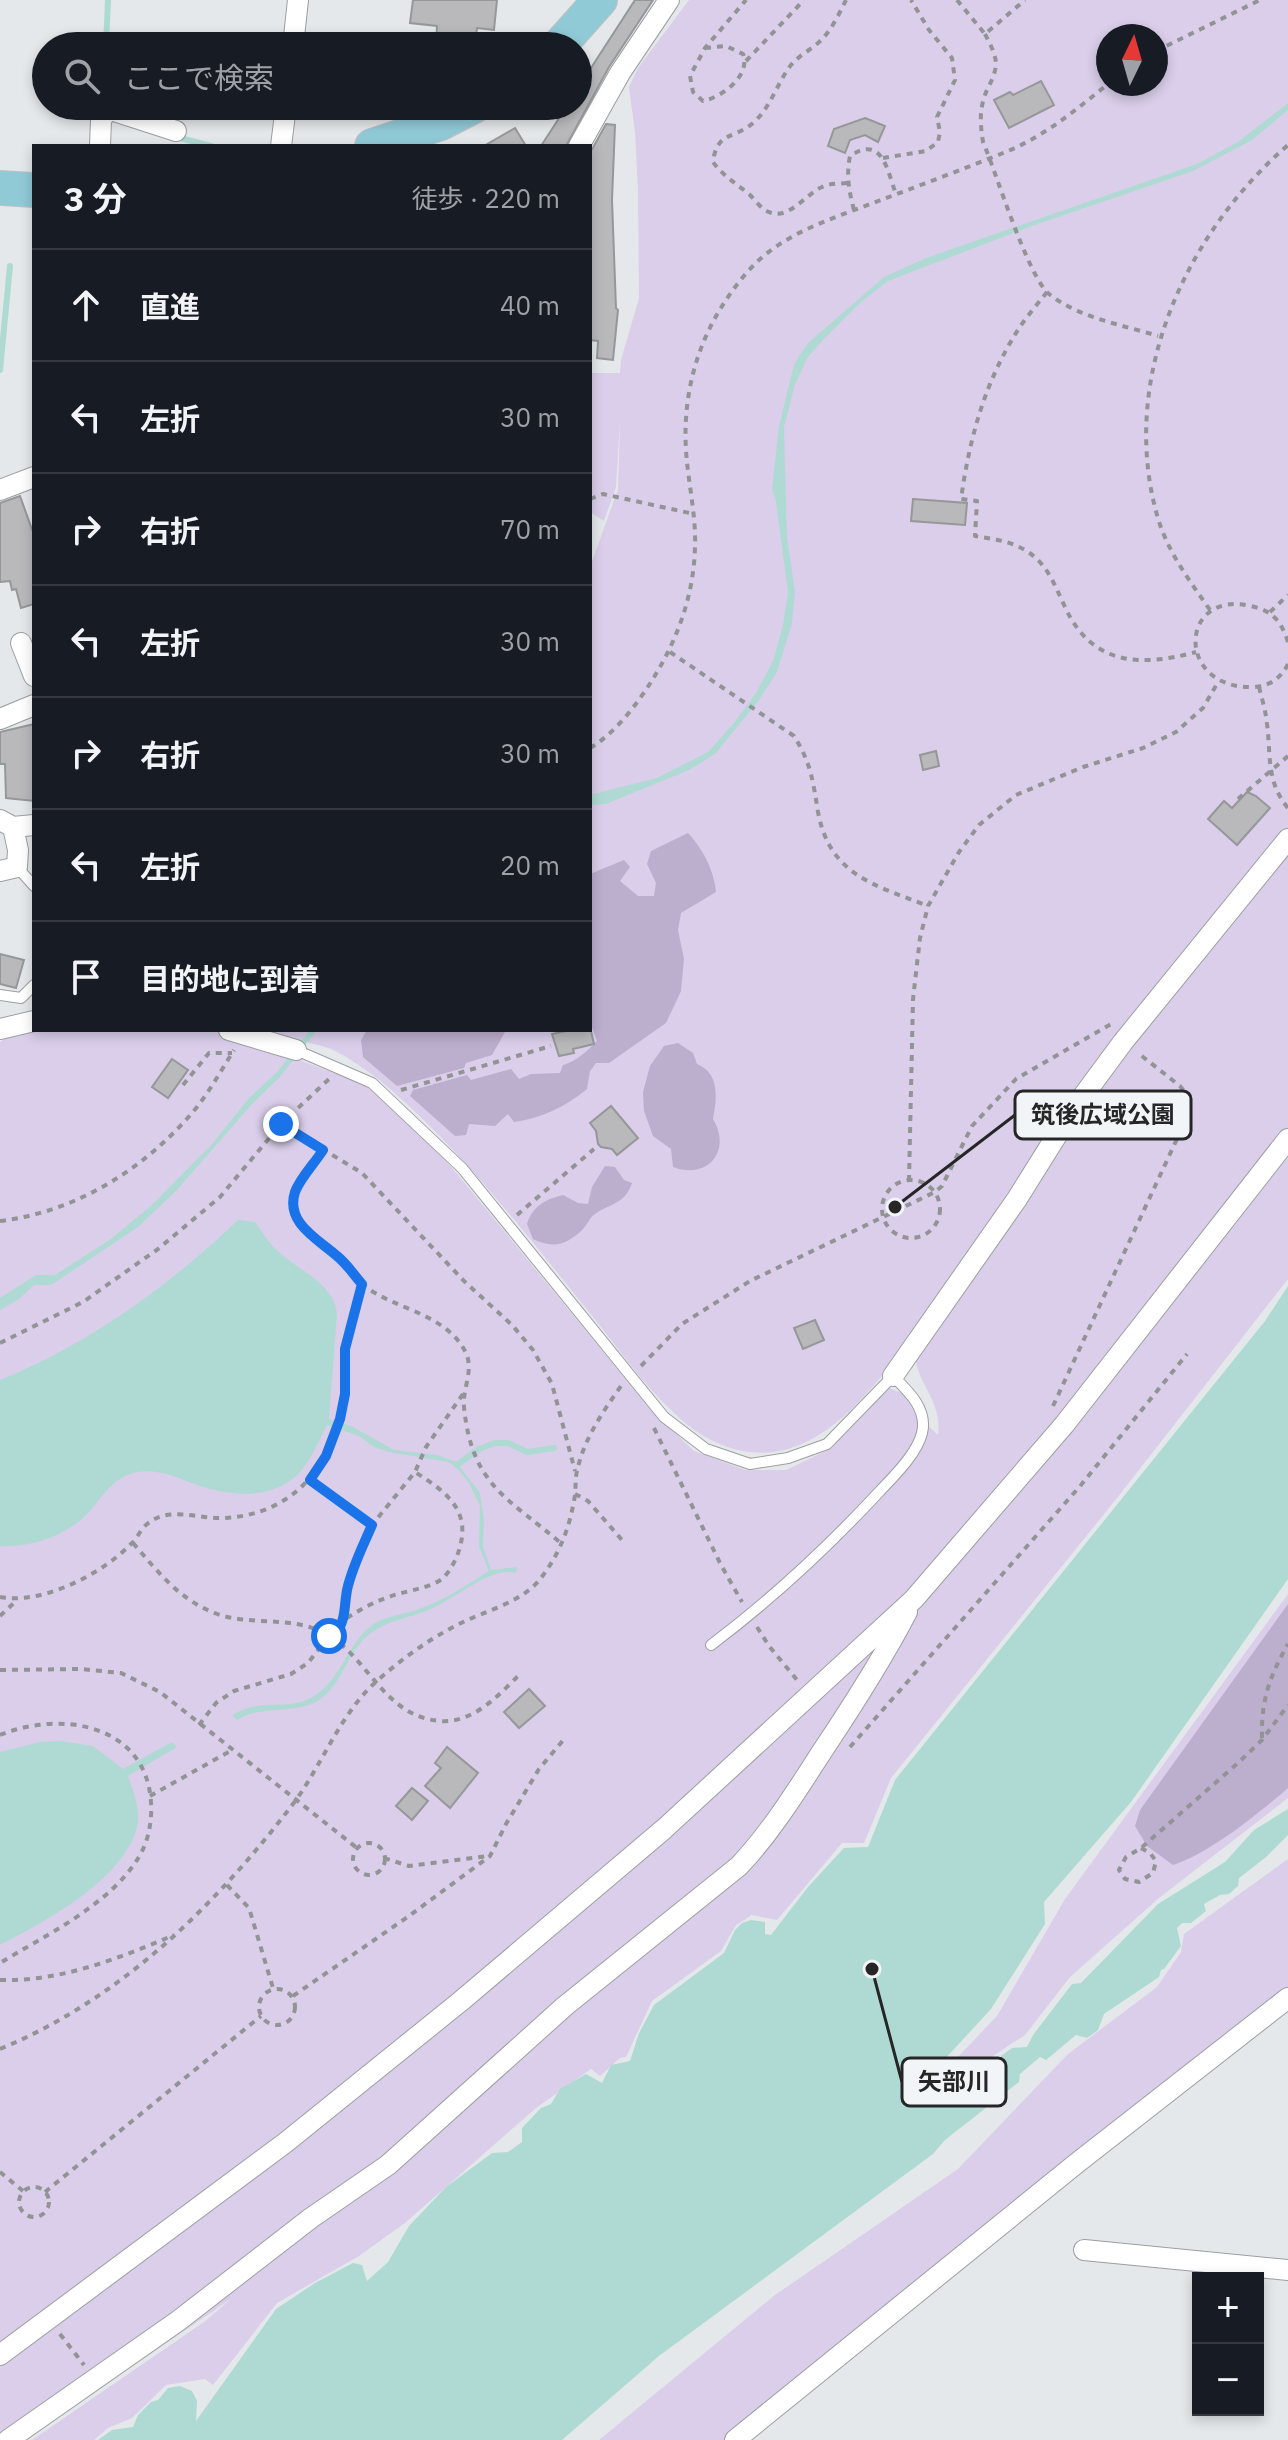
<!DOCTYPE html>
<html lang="ja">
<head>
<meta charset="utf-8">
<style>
	body { margin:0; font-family:"IBM Plex Sans","Noto Sans JP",sans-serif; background:#242831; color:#f1f3f6 }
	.controls { position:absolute; right:24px; bottom:24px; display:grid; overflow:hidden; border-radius:0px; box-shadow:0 4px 12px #0003 }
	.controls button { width:72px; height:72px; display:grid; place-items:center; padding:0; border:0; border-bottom:2px solid #363941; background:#171b24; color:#f1f3f6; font:40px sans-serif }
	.compass { position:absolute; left:1096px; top:24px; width:72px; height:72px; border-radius:50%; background:#171b24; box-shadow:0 4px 12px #0003; rotate:5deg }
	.stop { position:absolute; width:24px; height:24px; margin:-18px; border:6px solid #1a73e8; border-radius:50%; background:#fff }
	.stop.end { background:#1a73e8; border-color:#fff; box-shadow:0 2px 8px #0008 }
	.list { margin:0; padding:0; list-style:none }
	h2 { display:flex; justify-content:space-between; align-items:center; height:104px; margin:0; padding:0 32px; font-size:34px }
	h2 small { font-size:26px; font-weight:400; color:#9ea1a6 }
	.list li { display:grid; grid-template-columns:52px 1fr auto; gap:24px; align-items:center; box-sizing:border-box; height:112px; padding:0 32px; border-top:2px solid #363941 }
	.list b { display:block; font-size:30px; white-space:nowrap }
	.list em { font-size:26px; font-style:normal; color:#9ea1a6 }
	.icon { flex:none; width:44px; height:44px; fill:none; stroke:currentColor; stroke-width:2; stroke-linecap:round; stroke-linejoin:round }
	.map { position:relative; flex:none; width:1288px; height:2440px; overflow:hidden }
	.search { position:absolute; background:#171b24; box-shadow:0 4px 12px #0003; left:32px; top:32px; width:560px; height:88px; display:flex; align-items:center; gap:20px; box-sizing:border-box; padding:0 28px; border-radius:44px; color:#9ea1a6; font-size:30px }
	.panel { position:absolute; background:#171b24; box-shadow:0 4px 12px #0003; left:32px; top:144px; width:560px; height:888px; border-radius:0px }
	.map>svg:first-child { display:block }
</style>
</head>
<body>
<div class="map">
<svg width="1288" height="2440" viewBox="0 0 1288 2440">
	<rect width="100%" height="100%" fill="#e5e8ea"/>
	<!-- green -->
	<g fill="#daceea" fill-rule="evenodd">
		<path d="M689,0h599v1279l-171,219 -226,280 -27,65h-22l-65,77 -25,-5 -16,10 -15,26 -69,50 -26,56 -6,1 -20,18 -9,-7 -55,39 -131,115 -46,33 -82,47 -64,82 -8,-6 -39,6 -34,33 -24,10 -14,12h-62l172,-118 27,-23 -157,107 -74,34v-1398l10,-7 24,-5h185l147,55 25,18 63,67 195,238 45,43 51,19h41l46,-22 57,-60 13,5 14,21 22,21c4,-35 -19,-48 -23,-78l-12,-7c-39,48 -88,114 -160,101 -28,-5 -52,-21 -72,-41 -29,-27 -53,-62 -78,-93 -64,-79 -127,-162 -204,-229 -14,-12 -44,-34 -61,-40 -21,-7 -44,-9 -64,-18h326v-463l28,-78 2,-69 -4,67 -12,34 -14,-9v-139h30l1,-13 18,-62 -1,-106 -3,-60 -6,-45 9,-19zM1108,36h48v48h-48z"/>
		<polygon points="1288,1594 1288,1798 1159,1898 1070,1977 1025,2035 943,2089 938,2078 997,2016 1065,1899"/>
		<polygon points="1288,1859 1288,1995 730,2440 599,2440 775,2295 958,2169 1068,2054 1157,1987 1181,1952 1184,1934"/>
	</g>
	<!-- forest -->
	<g fill="#bcaecd">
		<path d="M688,833c15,16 26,37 28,59l-35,21 -3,17 6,29 -3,32 -15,32 -57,40h-13l-6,8 -3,18c-22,18 -45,29 -73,33l-6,-8 -13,12 -26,-2 -3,11 -11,1 -45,-40 3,-6 54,-15 4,5 40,-11 8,10 12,-5 29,-1 3,-8c14,-4 24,-14 34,-24l-7,-19v-148l34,-14 6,7 -10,14 18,15h16l2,-13 -9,-19 4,-13z"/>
		<polygon points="367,1030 506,1030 492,1055 466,1063 464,1068 397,1086 363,1057 361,1040"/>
		<path d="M678,1043l15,10 4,11c23,9 20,35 16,55 19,32 -5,61 -40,48l-2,-18 -18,-13 -9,-25 -1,-19 7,-26 14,-20z"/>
		<path d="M605,1166l10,1 9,13 8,3c-7,21 -21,20 -37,31 -6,4 -7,10 -12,15 -16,16 -30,20 -50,10l-6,-15c6,-18 17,-24 36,-29l15,8 10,1 4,-17z"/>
		<path d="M1288,1604v184c-30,26 -78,65 -115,77l-26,-19 -12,-20 5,-16z"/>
	</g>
	<!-- water -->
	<g fill="#afdad3">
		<polygon points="1288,103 1288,110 1252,140 1193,171 1029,227 888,281 861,302 821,342 808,357 795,384 784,427 787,537 795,592 792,623 777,672 759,700 715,754 689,770 606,804 590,805 590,795 657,778 708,752 734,723 756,693 773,661 783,625 788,592 776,502 772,489 779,426 794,365 799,356 808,343 884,277 926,258 1197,164 1238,142"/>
		<polygon points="310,1030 317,1030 279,1078 253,1103 176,1191 138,1227 51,1285 34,1285 19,1299 0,1310 0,1298 36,1275 55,1275 108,1241 152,1205 212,1144 249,1098 278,1071"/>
		<path d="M238,1220l17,2c8,11 15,23 25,31 21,19 52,29 57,60l-8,106 22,7 43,24 43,5 19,7 24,31 4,26 -1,28 8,23 26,-3 -1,6c-22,-8 -62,26 -83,35 -22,10 -48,12 -67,29 -20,18 -24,48 -47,63 -26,16 -58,4 -82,20l-5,-5c32,-19 55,-2 82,-19 27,-16 33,-52 58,-71 15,-10 31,-10 47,-16 24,-8 49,-25 70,-38l-10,-24 1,-41 -11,-23 -12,-15 -9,-6 -59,-10 -15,-5 -15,-11 -32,-11c-8,16 -18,40 -32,52 -30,25 -72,18 -106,5 -19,-8 -39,-15 -59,-8 -19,7 -28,23 -40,37 -21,24 -59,37 -90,35v-166c89,-36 169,-94 238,-160z"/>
		<polygon points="1288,1286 1288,1579 1131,1802 1044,1902 1045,1924 991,2009 932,2073 931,2092 922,2098 931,2105 990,2065 1000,2064 1001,2056 1012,2048 1027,2047 1033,2035 1072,1984 1081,1983 1158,1904 1225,1862 1254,1830 1288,1809 1288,1835 1265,1858 1239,1878 1238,1886 1229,1894 1220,1895 1204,1904 1206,1911 1191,1923 1182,1923 1177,1928 1181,1946 1164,1969 1161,1970 1159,1977 1104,2014 1098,2030 1087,2038 1076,2035 1046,2060 1040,2057 1020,2074 1019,2082 945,2140 933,2154 659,2356 562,2440 98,2440 112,2430 133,2427 138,2415 151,2402 158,2400 168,2388 180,2386 192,2391 197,2401 196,2421 276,2309 315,2283 353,2263 362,2265 367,2281 388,2262 409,2226 446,2187 492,2153 508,2152 522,2142 522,2128 541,2108 551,2104 560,2089 586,2074 602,2083 611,2065 630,2061 639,2033 654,2005 724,1953 735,1930 742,1923 751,1920 765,1922 765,1934 771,1935 808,1887 844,1848 868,1847 895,1780 1265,1321"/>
		<path d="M61,1741l32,5 30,23 49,-27 5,5 -49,29c6,17 14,36 8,55 -17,51 -90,90 -136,114v-193l40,-10z"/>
	</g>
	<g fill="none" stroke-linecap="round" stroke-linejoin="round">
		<!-- stream -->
		<g stroke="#afdad3" stroke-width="6">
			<polyline points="106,46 108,0"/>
			<polyline points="176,137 211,146"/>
			<polyline points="0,370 10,266"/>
			<polyline points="457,1465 479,1449 495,1443 508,1443 527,1452 554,1448"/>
		</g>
	</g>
	<!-- building -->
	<g fill="#b9b9bc" stroke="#969799" stroke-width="2">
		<polygon points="413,0 497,0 494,30 477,28 475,46 436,46 437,26 410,23"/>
		<polygon points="635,0 653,0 609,67 566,146 541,146 567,106 578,106 578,88"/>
		<polygon points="1041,81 1054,105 1009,128 994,100 1010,92 1013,95"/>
		<polygon points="865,118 885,126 878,142 865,135 850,140 845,153 828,146 834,129"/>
		<polygon points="606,124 615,125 612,200 616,308 618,310 613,360 597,358 598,341 590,340 590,153"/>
		<polygon points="515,128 526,146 484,146"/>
		<polygon points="20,496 34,535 34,604 21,608 16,589 12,590 10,581 0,582 0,503"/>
		<polygon points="913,499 967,503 965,525 911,521"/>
		<polygon points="34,724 34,801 6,798 5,764 0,764 0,732"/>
		<polygon points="936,751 939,766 923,770 920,755"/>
		<polygon points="1247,792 1256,796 1270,808 1237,845 1208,819 1224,801 1232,808"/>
		<polygon points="0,954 24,960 16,988 0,984"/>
		<polygon points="590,1027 594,1044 573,1049 574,1053 559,1056 552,1034 571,1030 590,1030"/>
		<polygon points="172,1059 188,1070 168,1098 152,1087"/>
		<polygon points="611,1106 638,1138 617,1155 612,1149 601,1147 598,1144 596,1131 590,1123"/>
		<polygon points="815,1320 824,1340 803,1349 794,1328"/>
		<polygon points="529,1689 545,1706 519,1728 504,1712"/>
		<polygon points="447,1747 478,1773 450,1808 425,1786 441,1768 435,1763"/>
		<polygon points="412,1788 428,1801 412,1820 396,1806"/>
	</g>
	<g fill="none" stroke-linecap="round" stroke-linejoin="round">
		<!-- lane casing -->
		<g stroke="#9c9fa1" stroke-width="12">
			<g id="lane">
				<polyline points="17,867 34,886"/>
				<polyline points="0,995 21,998 34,985"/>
				<path d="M296,1050l76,33 90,85 202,249 42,32 44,15 38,-6 39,-14 66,-68c15,15 35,33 29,57 -5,21 -29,44 -43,59 -52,56 -107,107 -168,153"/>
			</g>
		</g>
		<!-- street casing -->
		<g stroke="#9c9fa1" stroke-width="22">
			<g id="street">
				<polyline points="293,46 298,0"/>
				<polyline points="100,146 101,120 108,109 176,131"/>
				<polyline points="281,146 286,106"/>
				<polyline points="579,146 620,73 669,0"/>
				<polyline points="0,490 34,477"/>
				<polyline points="21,643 34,676"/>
				<polyline points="0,719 34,705"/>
				<polyline points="0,820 13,827 34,825"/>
				<polyline points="0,871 17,867 18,850 13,827"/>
				<polyline points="0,1029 34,1021"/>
				<polyline points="229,1030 296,1050"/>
				<polyline points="893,1376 1017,1199 1072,1111 1123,1042 1288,839"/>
				<polyline points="1084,2250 1288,2270"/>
				<polyline points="0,2355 285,2143 461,2001 664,1829 914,1599 1064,1425 1288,1139"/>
				<path d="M8,2440l170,-119 133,-103 77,-53 177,-159 174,-140c33,-35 58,-76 84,-116 30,-45 59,-90 84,-138"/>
				<polyline points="735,2440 1077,2163 1288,1998"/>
			</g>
		</g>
		<!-- primary casing -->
		<g stroke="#c2c2c3" stroke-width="36">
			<g id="primary">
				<polyline points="559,46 600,0"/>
				<polyline points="372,146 441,123 474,106"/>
				<polyline points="0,188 34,190"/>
			</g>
		</g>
		<!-- path -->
		<g stroke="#919395" stroke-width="4" stroke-dasharray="6 6" stroke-linecap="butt">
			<path d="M846,0c-6,12 -13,27 -22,37 -9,11 -24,17 -33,28 -14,18 -20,42 -37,57 -19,18 -37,8 -41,40 10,14 24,22 37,33 6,6 11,14 19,17 19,9 37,-18 53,-25 8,-4 17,-3 25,-4"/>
			<polyline points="957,0 985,34 1025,0"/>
			<path d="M985,34c5,10 11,20 11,31 -1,9 -5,17 -9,25 -8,18 -7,33 -4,52 13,30 45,135 66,152 30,24 74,31 109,42"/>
			<path d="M705,48l21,-2 17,8c8,22 -21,43 -40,47l-10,-9 -3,-16 15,-28 41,-48"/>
			<polyline points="1156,51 1260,0"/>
			<polyline points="746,61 804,0"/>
			<polyline points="883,158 926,151 938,142 940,132 937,117 955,80 952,58 929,30 911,0"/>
			<path d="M854,210c-5,-19 -8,-34 -4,-54 33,-22 37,15 46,38"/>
			<path d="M1047,292c-12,15 -25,30 -34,46 -30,50 -44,104 -52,161l16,2 -2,35c18,3 37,5 53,16 20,13 27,34 37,55 27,59 76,60 131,45"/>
			<polyline points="590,499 603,494 694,514"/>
			<path d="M1210,610c-21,-30 -43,-59 -53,-95 -38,-136 28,-281 131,-370"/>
			<polyline points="1270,612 1288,595"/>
			<path d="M1288,642c-7,-21 -15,-31 -37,-36 -73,-17 -76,84 3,81 16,-1 27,-9 34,-23"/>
			<path d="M670,652l124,84c17,27 19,45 24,76 12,64 57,73 110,94"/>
			<path d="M1259,687c3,12 7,25 8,37 4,31 -1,58 21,84"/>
			<path d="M590,748c25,-15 45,-41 61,-66 26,-41 43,-86 44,-136 1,-32 -7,-64 -9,-96 -3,-49 8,-97 33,-139 14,-23 32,-47 55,-63 30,-21 65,-32 99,-45 45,-17 91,-34 135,-52 38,-16 69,-42 100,-67"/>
			<polyline points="1238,799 1288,756"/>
			<polyline points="183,1085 209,1053 232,1053"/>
			<polyline points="401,1090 551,1046"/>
			<polyline points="281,1124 362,1173 464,1281 512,1325 533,1350 552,1384 575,1471"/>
			<path d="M323,1150c-34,52 -45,61 10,102 12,9 18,22 29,32 29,25 84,28 104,69 8,18 -4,37 -2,54 8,80 45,91 99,138"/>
			<circle cx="911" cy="1209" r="29"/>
			<polyline points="909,1181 913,999 920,938 928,906 959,852 979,825 1016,795 1083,767 1143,748 1176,732 1203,708 1218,682"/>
			<polyline points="517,1215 594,1149"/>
			<path d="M0,1221c77,-9 148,-54 197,-114 14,-18 25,-38 37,-57"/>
			<polyline points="0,1343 83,1302 158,1249 220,1197 281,1124 329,1079"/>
			<polyline points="641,1366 682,1324 750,1281 935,1192 942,1186 972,1126 1016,1079 1111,1024"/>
			<polyline points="1053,1406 1189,1113 1190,1099 1180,1086 1138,1053"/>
			<polyline points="654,1428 721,1565 742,1602"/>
			<polyline points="310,1480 372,1525"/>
			<polyline points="575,1494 588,1501 622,1540"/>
			<path d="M133,1543c26,30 48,59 87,72 40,12 80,-2 117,26 35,27 52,76 103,80 33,3 60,-27 81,-48"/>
			<path d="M0,1597c42,8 102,-23 131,-53 6,-5 9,-14 15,-19 23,-20 50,-6 76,-7 71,-2 112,-53 122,-120 3,-16 -2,-33 1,-49 4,-22 13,-43 17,-65"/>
			<polyline points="0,1616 16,1601"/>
			<path d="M347,1618c15,-10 33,-19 51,-24 14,-4 28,-6 41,-13 9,-6 14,-16 18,-25 17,-44 -9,-63 -42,-84"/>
			<polyline points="757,1627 769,1646 797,1680"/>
			<polyline points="334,1639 346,1618 347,1592 355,1562 372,1525 415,1472 426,1447 463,1394"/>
			<polyline points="0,1670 81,1669 121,1673 160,1692 357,1848"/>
			<polyline points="199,1725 216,1703 234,1691 291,1674 308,1663 328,1637"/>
			<path d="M0,1735c61,-25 146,-11 151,67 1,19 -2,37 -11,53 -28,49 -94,80 -140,108"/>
			<path d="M1262,1738c-1,-39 8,-62 26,-94"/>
			<polyline points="850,1747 1081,1485 1187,1354"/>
			<polyline points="150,1796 232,1750"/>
			<circle cx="369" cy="1859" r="16"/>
			<polyline points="1141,1848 1150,1853 1156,1861 1153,1873 1139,1882 1125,1879 1119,1870 1126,1857 1141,1848 1238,1763 1262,1740 1288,1705"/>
			<polyline points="384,1858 409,1866 488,1856"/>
			<polyline points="227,1885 249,1908 273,1988"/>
			<path d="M0,1980c60,2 120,-22 174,-45"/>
			<circle cx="277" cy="2007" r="18"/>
			<polyline points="293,1996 409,1916 490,1856 506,1824 539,1769 565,1738"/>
			<path d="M0,2049c121,-50 215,-143 293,-245 30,-40 47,-91 85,-124 25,-22 50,-40 79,-55 27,-14 65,-22 84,-47 19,-25 29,-51 34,-83 1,-8 0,-16 2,-24 7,-32 25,-58 44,-85"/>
			<polyline points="0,2172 23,2191"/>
			<circle cx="34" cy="2202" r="15"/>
			<polyline points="45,2192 261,2016"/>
			<polyline points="60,2334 84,2365"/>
		</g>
		<!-- lane -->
		<use href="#lane" stroke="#fff" stroke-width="10"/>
		<!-- street -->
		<use href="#street" stroke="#fff" stroke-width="20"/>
		<!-- primary -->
		<use href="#primary" stroke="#91cad7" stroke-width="34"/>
	</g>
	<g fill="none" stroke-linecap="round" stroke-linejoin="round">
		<!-- route -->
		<path stroke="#1a73e8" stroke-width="10" d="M281,1124l42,26c-8,13 -23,28 -28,42 -10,31 23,47 42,64 10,8 17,19 25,28l-17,65v45l-5,25 -14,37 -16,24 62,45c-9,21 -20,42 -25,65 -4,24 0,25 -13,49l-5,-3"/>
	</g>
	<!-- callouts -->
	<path fill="none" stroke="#262627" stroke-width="3" d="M895 1207L1015 1115M872 1969L902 2082"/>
	<g fill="#262627" stroke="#f2f5f7" stroke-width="3">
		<circle cx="895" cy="1207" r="8"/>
		<circle cx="872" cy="1969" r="8"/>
	</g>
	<g fill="#f2f5f7" stroke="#262627" stroke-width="3">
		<rect x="1015" y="1091" width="176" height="48" rx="8"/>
		<rect x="902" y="2058" width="104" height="48" rx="8"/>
	</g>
	<g font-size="24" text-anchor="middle" font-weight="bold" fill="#262627">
		<text x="1103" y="1123">筑後広域公園</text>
		<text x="954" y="2090">矢部川</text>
	</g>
</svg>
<div class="controls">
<button>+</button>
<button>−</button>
</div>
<svg class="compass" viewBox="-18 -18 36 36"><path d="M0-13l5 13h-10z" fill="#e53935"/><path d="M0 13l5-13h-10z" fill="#9ea1a6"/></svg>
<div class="stop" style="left:329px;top:1636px"></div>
<div class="stop end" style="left:281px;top:1124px"></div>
<div class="search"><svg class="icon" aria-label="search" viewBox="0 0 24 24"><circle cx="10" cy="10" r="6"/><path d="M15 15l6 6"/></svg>ここで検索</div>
<section class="panel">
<h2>3 分<small>徒歩 · 220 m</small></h2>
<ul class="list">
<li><svg class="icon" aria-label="ahead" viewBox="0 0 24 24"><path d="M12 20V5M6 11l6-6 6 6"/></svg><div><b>直進</b></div><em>40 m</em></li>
<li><svg class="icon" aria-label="left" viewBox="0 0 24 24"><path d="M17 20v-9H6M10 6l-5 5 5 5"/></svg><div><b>左折</b></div><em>30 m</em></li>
<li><svg class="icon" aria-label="right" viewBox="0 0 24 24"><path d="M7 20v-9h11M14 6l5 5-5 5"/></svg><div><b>右折</b></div><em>70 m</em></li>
<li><svg class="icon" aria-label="left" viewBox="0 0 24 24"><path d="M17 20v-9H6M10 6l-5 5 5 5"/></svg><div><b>左折</b></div><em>30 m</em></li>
<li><svg class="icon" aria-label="right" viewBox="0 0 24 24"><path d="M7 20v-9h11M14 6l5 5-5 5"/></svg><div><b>右折</b></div><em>30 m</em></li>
<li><svg class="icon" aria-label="left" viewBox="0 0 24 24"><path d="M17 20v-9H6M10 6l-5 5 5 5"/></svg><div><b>左折</b></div><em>20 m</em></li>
<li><svg class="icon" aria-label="arrive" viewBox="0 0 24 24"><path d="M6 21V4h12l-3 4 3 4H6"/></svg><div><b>目的地に到着</b></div></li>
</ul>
</section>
</div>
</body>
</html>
